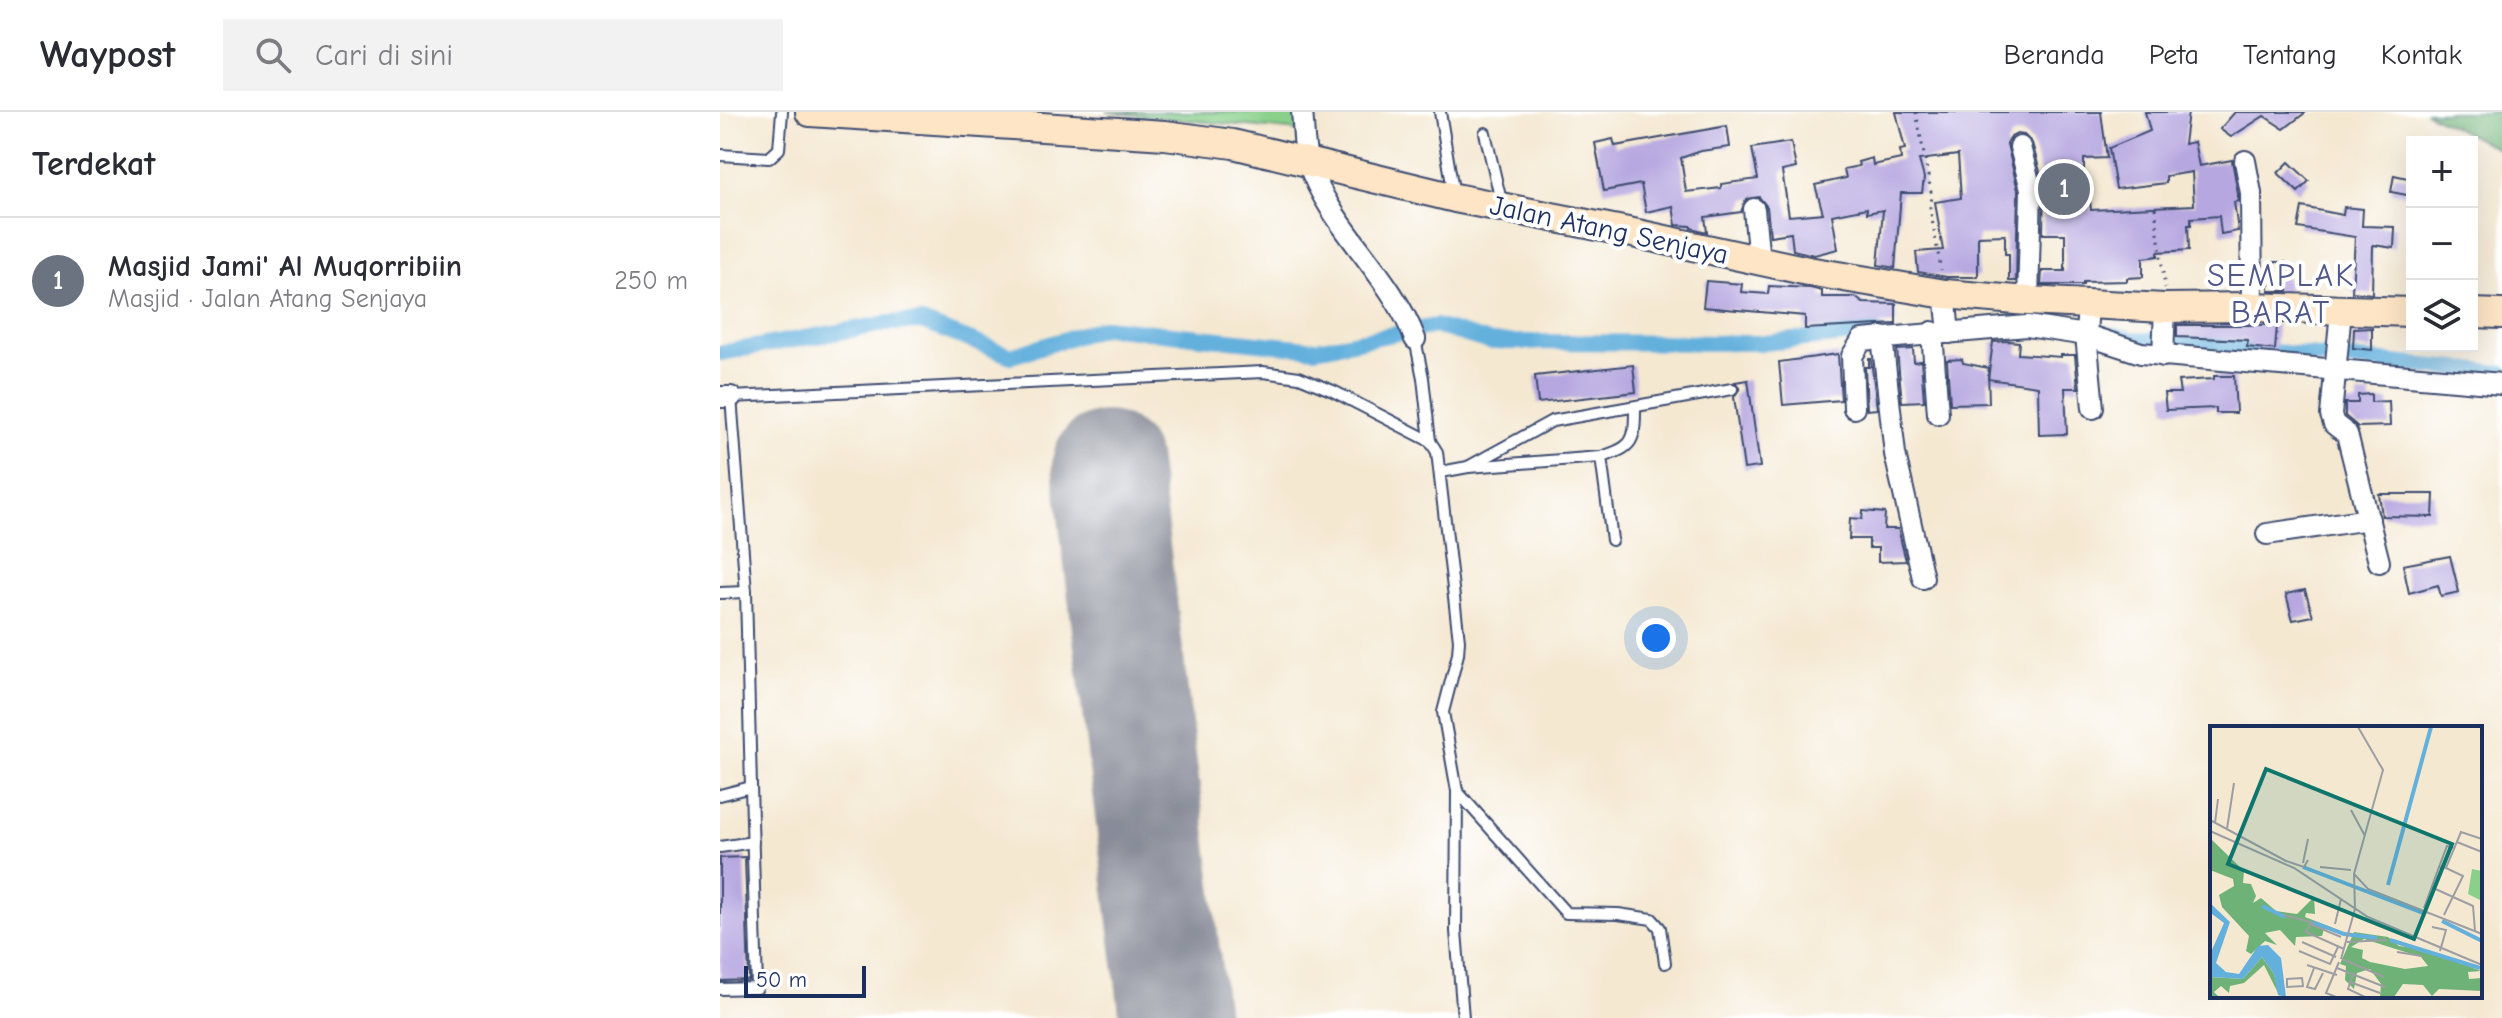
<!DOCTYPE html>
<html lang="id">
<head>
<meta charset="utf-8">
<style>
	body { margin:0; font-family:"Comic Neue",sans-serif; background:#f2f2f3; color:#2b2b33 }
	.controls { position:absolute; right:24px; top:24px; display:grid; overflow:hidden; border-radius:0px; box-shadow:0 8px 32px #0002 }
	.controls button { width:72px; height:72px; display:grid; place-items:center; padding:0; border:0; border-bottom:2px solid #e1e1e2; background:#fff; color:#2b2b33; font:40px sans-serif }
	.scale { position:absolute; left:24px; bottom:20px; width:122px; box-sizing:border-box; padding-left:8px; border:4px solid #1b2f5e; border-top:0; font-size:22px; line-height:28px; white-space:nowrap; color:#1b2f5e; -webkit-text-stroke:6px #fff; paint-order:stroke }
	.you { position:absolute; left:936px; top:526px; width:28px; height:28px; margin:-20px; border:6px solid #fff; border-radius:50%; background:#1a73e8; box-shadow:0 0 0 12px #1a73e833 }
	.badge { display:grid; place-items:center; width:52px; height:52px; border-radius:50%; background:#b5179e; color:#fff; font-size:26px; font-weight:700 }
	.pin { position:absolute; translate:-50% -50%; border:4px solid #fff; box-shadow:0 2px 8px #0006 }
	.list { margin:0; padding:0; list-style:none }
	h2 { display:flex; justify-content:space-between; align-items:center; height:104px; margin:0; padding:0 32px; font-size:34px }
	h2 small { font-size:26px; font-weight:400; color:#7c7c81 }
	.list li { display:grid; grid-template-columns:52px 1fr auto; gap:24px; align-items:center; box-sizing:border-box; height:128px; padding:0 32px; border-top:2px solid #e1e1e2 }
	.list b { display:block; font-size:30px; white-space:nowrap }
	.list p { margin:0; font-size:26px; white-space:nowrap; color:#7c7c81 }
	.list em { font-size:26px; font-style:normal; color:#7c7c81 }
	.icon { flex:none; width:44px; height:44px; fill:none; stroke:currentColor; stroke-width:2; stroke-linecap:round; stroke-linejoin:round }
	.map { position:relative; flex:none; width:1782px; height:906px; overflow:hidden }
	header { display:flex; align-items:center; gap:48px; box-sizing:border-box; height:112px; padding:0 40px; background:#fff; border-bottom:2px solid #e1e1e2 }
	header strong { font-size:38px }
	nav { display:flex; gap:44px; margin-inline-start:auto; font-size:28px }
	.search { width:560px; height:72px; background:#f2f2f3; display:flex; align-items:center; gap:20px; box-sizing:border-box; padding:0 28px; border-radius:0px; color:#7c7c81; font-size:30px }
	main { display:flex }
	aside { flex:1; background:#fff }
	.map>svg:first-child { display:block }
</style>
</head>
<body>
<header>
<strong>Waypost</strong>
<div class="search"><svg class="icon" aria-label="search" viewBox="0 0 24 24"><circle cx="10" cy="10" r="6"/><path d="M15 15l6 6"/></svg>Cari di sini</div>
<nav><a>Beranda</a><a>Peta</a><a>Tentang</a><a>Kontak</a></nav>
</header>
<main>
<aside>
<h2>Terdekat<small></small></h2>
<ul class="list">
<li><span class="badge" style="background:#6b7280">1</span><div><b>Masjid Jami' Al Muqorribiin</b><p>Masjid · Jalan Atang Senjaya</p></div><em>250 m</em></li>
</ul>
</aside>
<div class="map">
<svg width="1782" height="906" viewBox="0 0 1782 906">
	<rect width="100%" height="100%" fill="#fff"/>
	<filter id="ink" filterUnits="userSpaceOnUse"><feTurbulence type="fractalNoise" baseFrequency=".0125" numOctaves="2"/><feDisplacementMap in="SourceGraphic" scale="16" xChannelSelector="R" yChannelSelector="G"/><feConvolveMatrix kernelMatrix="1 2 1 2 8 2 1 2 1" color-interpolation-filters="sRGB"/></filter>
	<filter id="wash" filterUnits="userSpaceOnUse"><feTurbulence type="fractalNoise" baseFrequency=".006" numOctaves="4" result="noise"/><feDisplacementMap in="SourceGraphic" scale="32" xChannelSelector="R" yChannelSelector="G"/><feGaussianBlur stdDeviation="1.8" result="paint"/><feColorMatrix in="noise" values="0 0 0 0 0 0 0 0 0 0 0 0 0 0 0 0 0 1.4 0 .05"/><feComposite in="paint" operator="in"/></filter>
	<g filter="url(#wash)">
		<rect width="100%" height="100%" fill="#f4e8d1"/>
		<!-- green -->
		<polygon fill="#8ad08b" stroke="#528074" stroke-width="2" points="387,0 576,0 579,19"/>
		<!-- forest -->
		<polygon fill="#6fb277" stroke="#45706a" stroke-width="2" points="1705,0 1782,0 1782,39"/>
		<g fill="none" stroke-linecap="round" stroke-linejoin="round">
			<!-- canal -->
			<g stroke="#64b0dd" stroke-width="16">
				<polyline points="1384,221 1412,227 1782,261"/>
				<polyline points="0,241 170,211 202,210 291,244 385,215 596,237 715,214 770,230 1044,231 1155,220"/>
			</g>
			<!-- runway -->
			<polyline stroke="#888c98" stroke-width="108" points="386,353 454,906"/>
		</g>
		<g id="blocks">
			<!-- building -->
			<g fill="#b6a7e0">
				<polygon points="1176,0 1381,0 1387,46 1364,47 1364,79 1369,78 1371,98 1474,93 1472,60 1446,64 1446,71 1396,77 1389,36 1430,19 1425,0 1468,0 1464,32 1474,30 1479,54 1512,48 1518,82 1518,89 1514,90 1518,119 1501,122 1499,104 1471,106 1471,113 1468,113 1469,138 1438,140 1438,144 1423,146 1423,165 1407,166 1407,169 1363,170 1363,173 1321,173 1322,159 1345,159 1345,122 1323,122 1324,74 1312,31 1304,23 1297,22 1291,25 1287,32 1298,78 1296,169 1289,169 1289,142 1285,142 1285,123 1258,124 1258,165 1227,165 1198,160 1196,140 1223,138 1215,90 1241,86 1238,43 1199,48 1204,66 1202,81 1181,81 1175,156 1158,153 1163,98 1147,101 1147,96 1112,103 1118,137 1094,143 1073,138 1071,121 1050,124 1047,95 1039,85 1026,87 1021,100 985,105 987,120 971,116 971,114 956,113 953,94 926,100 921,72 884,79 875,31 893,27 895,34 1007,14 1010,35 981,39 961,46 966,80 1001,76 1001,72 1038,67 1032,36 1071,30 1076,56 1062,59 1069,104 1103,101 1095,73 1126,66 1124,57 1139,54 1138,50 1152,46 1153,53 1181,47 1180,38 1185,37"/>
				<polygon points="1515,0 1586,0 1564,17 1544,4 1511,25 1500,17"/>
				<polygon points="1569,50 1589,69 1578,80 1558,61"/>
				<polygon points="1674,63 1692,67 1692,84 1671,80"/>
				<polygon points="1582,95 1623,103 1624,95 1643,97 1642,114 1675,115 1674,136 1653,133 1652,182 1632,180 1635,125 1578,116"/>
				<polygon points="1549,150 1565,150 1568,179 1549,179"/>
				<polygon points="986,169 1022,172 1021,180 1048,182 1049,174 1090,176 1102,179 1102,185 1135,185 1143,191 1176,192 1176,212 1085,217 1085,204 983,195"/>
				<polygon points="1457,213 1557,213 1555,238 1527,235 1528,228 1457,225"/>
				<polygon points="1652,216 1652,238 1633,236 1634,217"/>
				<polygon points="1288,229 1299,230 1298,242 1341,245 1341,243 1355,243 1358,276 1345,276 1347,322 1319,323 1318,274 1268,267 1273,230"/>
				<polygon points="1193,237 1194,250 1201,249 1204,289 1182,290 1177,238"/>
				<polygon points="1118,242 1121,288 1063,293 1059,250"/>
				<polygon points="1149,247 1151,247 1157,297 1147,298 1145,255 1149,255"/>
				<polygon points="1242,247 1243,251 1268,256 1269,291 1230,292 1227,248"/>
				<polygon points="913,253 916,280 818,291 815,264"/>
				<polygon points="1494,264 1514,264 1516,301 1496,301 1496,296 1446,298 1444,281 1460,281 1458,269 1494,267"/>
				<polygon points="1028,268 1040,355 1024,357 1014,285 1020,276 1015,270"/>
				<polygon points="1651,282 1651,290 1669,289 1670,314 1638,315 1625,304 1625,291 1638,291 1638,283"/>
				<polygon points="1659,382 1714,382 1713,405 1662,404"/>
				<polygon points="1143,399 1165,401 1164,417 1178,417 1186,449 1158,450 1158,436 1149,436 1149,427 1129,427 1130,406 1142,407"/>
				<polygon points="1730,444 1739,480 1721,484 1718,473 1689,481 1683,453"/>
				<polygon points="1585,478 1593,504 1573,508 1566,482"/>
				<polygon points="25,745 29,868 0,869 0,746"/>
			</g>
		</g>
	</g>
	<g filter="url(#ink)">
		<use href="#blocks" fill-opacity="0" stroke="#3c4b6f" stroke-width="2"/>
		<g fill="none" stroke-linecap="round" stroke-linejoin="round">
			<!-- service casing -->
			<g stroke="#3c4b6f" stroke-width="14">
				<g id="service">
					<polyline points="720,0 734,84"/>
					<polyline points="765,21 782,93"/>
					<polyline points="0,43 49,46 59,37 62,0"/>
					<polyline points="695,227 703,266 710,329"/>
					<polyline points="881,345 892,428"/>
					<polyline points="748,355 832,309 1012,277"/>
					<path d="M721,360l27,-5 133,-10c33,-10 34,-16 34,-50"/>
					<polyline points="0,481 26,480"/>
					<polyline points="737,679 846,801 898,802 932,807 940,816 945,851"/>
					<polyline points="0,683 31,675 26,480 11,285 543,260 579,265 613,279 710,329 717,340 739,528 738,542 723,600 737,679 736,819 743,906"/>
					<polyline points="0,735 33,730"/>
					<polyline points="0,877 37,876 31,675"/>
				</g>
			</g>
			<!-- minor casing -->
			<g stroke="#3c4b6f" stroke-width="24">
				<g id="minor">
					<path d="M582,0c2,16 1,35 6,50 22,66 83,112 107,177"/>
					<polyline points="1300,35 1311,77 1308,189"/>
					<polyline points="1525,49 1531,81 1532,195"/>
					<polyline points="1034,97 1039,149"/>
					<polyline points="1225,182 1229,221"/>
					<polyline points="1368,192 1366,223 1373,296"/>
					<polyline points="1621,199 1611,303 1614,312 1627,322 1659,450"/>
					<polyline points="1212,220 1218,302"/>
					<polyline points="1162,225 1175,342 1203,466"/>
					<polyline points="1443,244 1445,196"/>
					<polyline points="0,285 11,285"/>
					<polyline points="1134,296 1132,244 1142,228 1307,214 1366,223 1421,241 1782,272"/>
					<polyline points="1547,422 1649,407"/>
				</g>
			</g>
			<!-- secondary casing -->
			<g stroke="#3c4b6f" stroke-width="32">
				<g id="secondary">
					<polyline points="90,0 445,23 513,32 735,86 913,121 1088,159 1225,182 1308,189 1445,196 1532,195 1692,200"/>
					<polyline points="1752,201 1782,202"/>
				</g>
			</g>
			<!-- path -->
			<g stroke="#3c4b6f" stroke-width="3" stroke-dasharray="2 6" stroke-linecap="butt">
				<polyline points="1196,0 1212,85 1210,96 1221,158"/>
				<polyline points="1435,96 1445,176"/>
			</g>
			<!-- service -->
			<use href="#service" stroke="#fff" stroke-width="10"/>
			<!-- minor -->
			<use href="#minor" stroke="#fff" stroke-width="20"/>
			<!-- secondary -->
			<use href="#secondary" stroke="#fde5c5" stroke-width="28"/>
		</g>
	</g>
	<g text-anchor="middle" dominant-baseline="central" stroke-width="8" stroke-linejoin="round" paint-order="stroke">
		<!-- street labels -->
		<g font-size="28" fill="#1b2f5e" stroke="#fff">
			<text transform="translate(889 118) rotate(12)">Jalan Atang Senjaya</text>
		</g>
		<!-- quarter labels -->
		<g font-size="32" letter-spacing="2" fill="#51598c" stroke="#fff">
			<text x="1561" y="163">SEMPLAK<tspan x="1561" dy="37">BARAT</tspan></text>
		</g>
	</g>
	<!-- overview -->
	<g transform="translate(1490 614)">
		<rect width="272" height="272" fill="#f4e8d1"/>
		<path d="M262,143l10,2v30l-14,-7z" fill="#8ad08b"/>
		<path d="M0,112l34,33 -1,12 8,1 5,12 -3,7 8,-5 15,13 21,3 17,-17 1,17 -9,-1 -1,4 44,17 -25,-5 -2,7 -26,1 -1,9 -15,-16 -15,3 12,12 -12,-4 -14,13 -5,-3 3,-15 -27,-29 -3,-12 15,-9 -1,-7 -23,-9zM144,206l34,5 11,9 24,3 58,22 -13,1 1,7 13,-1v13l-43,-2 -7,7 -9,-11 -20,-1 -9,13h-14l1,-13 -11,-15 -13,4 -3,16 -9,-9 1,-14 -6,-2zM154,213l57,18 7,9 -23,3 -35,-7 -8,-4 1,-8 -12,-3zM52,231l12,17 6,23 -16,-32 -20,18 -14,3 -1,7 -8,-7 -7,6 5,5h-9v-20l33,2z" fill="#6fb277" fill-rule="evenodd"/>
		<path d="M0,177l20,19 -14,41 10,9 13,2 19,-28 10,-1 13,13 5,39 -8,-2 -4,-21 -12,-17 -19,22 -33,-2 1,-25 13,-29 -12,-9z" fill="#64b0dd"/>
		<path fill="none" stroke="#64b0dd" stroke-width="4" d="M93,141l120,46M178,159l43,-158M52,180l23,11M232,195l40,20M102,196l32,12 33,4M180,214l90,28"/>
		<path fill="none" stroke="#9d9ea3" stroke-width="2" d="M148,1l25,43 -29,104 14,15 114,45M141,84l14,26M0,94l76,41 18,6 4,-7M5,97l3,-24M17,103l7,-46M0,105l84,37 74,49 114,48M247,116l25,10M93,137l5,-24M110,141l31,3M229,141l8,-21 7,2M221,161l42,19 2,25M214,182l15,-41 7,1 15,-36 21,7M74,189l30,8M234,189l19,-39 -17,-8M125,198l6,-25M222,201l14,3 -6,21M131,211l-31,-13 -4,8 38,17M92,216l34,15M137,216l40,-2M89,225l31,13 8,-17M187,226l25,4M131,233l14,-50 -1,-35M132,233l42,18M97,239l30,10M104,242l-7,19 8,2 8,-16M127,242l48,19M143,248l-5,15 17,8M92,252l1,8 -16,1v-8zM140,256l30,11M126,271l-10,-4 13,-31"/>
		<path fill="#0f766e" fill-opacity="0.15" stroke="#0f766e" stroke-width="4" d="M56,43l186,75 -38,95 -186,-75z"/>
		<rect width="272" height="272" fill="none" stroke="#1b2f5e" stroke-width="4"/>
	</g>
</svg>
<div class="controls">
<button>+</button>
<button>−</button>
<button><svg class="icon" aria-label="layers" viewBox="0 0 24 24"><path d="M12 4l9 5-9 5-9-5zM3 14l9 5 9-5"/></svg></button>
</div>
<div class="scale">50 m</div>
<div class="you"></div>
<div class="pin badge" style="left:1344px;top:77px;background:#6b7280">1</div>
</div>
</main>
</body>
</html>
